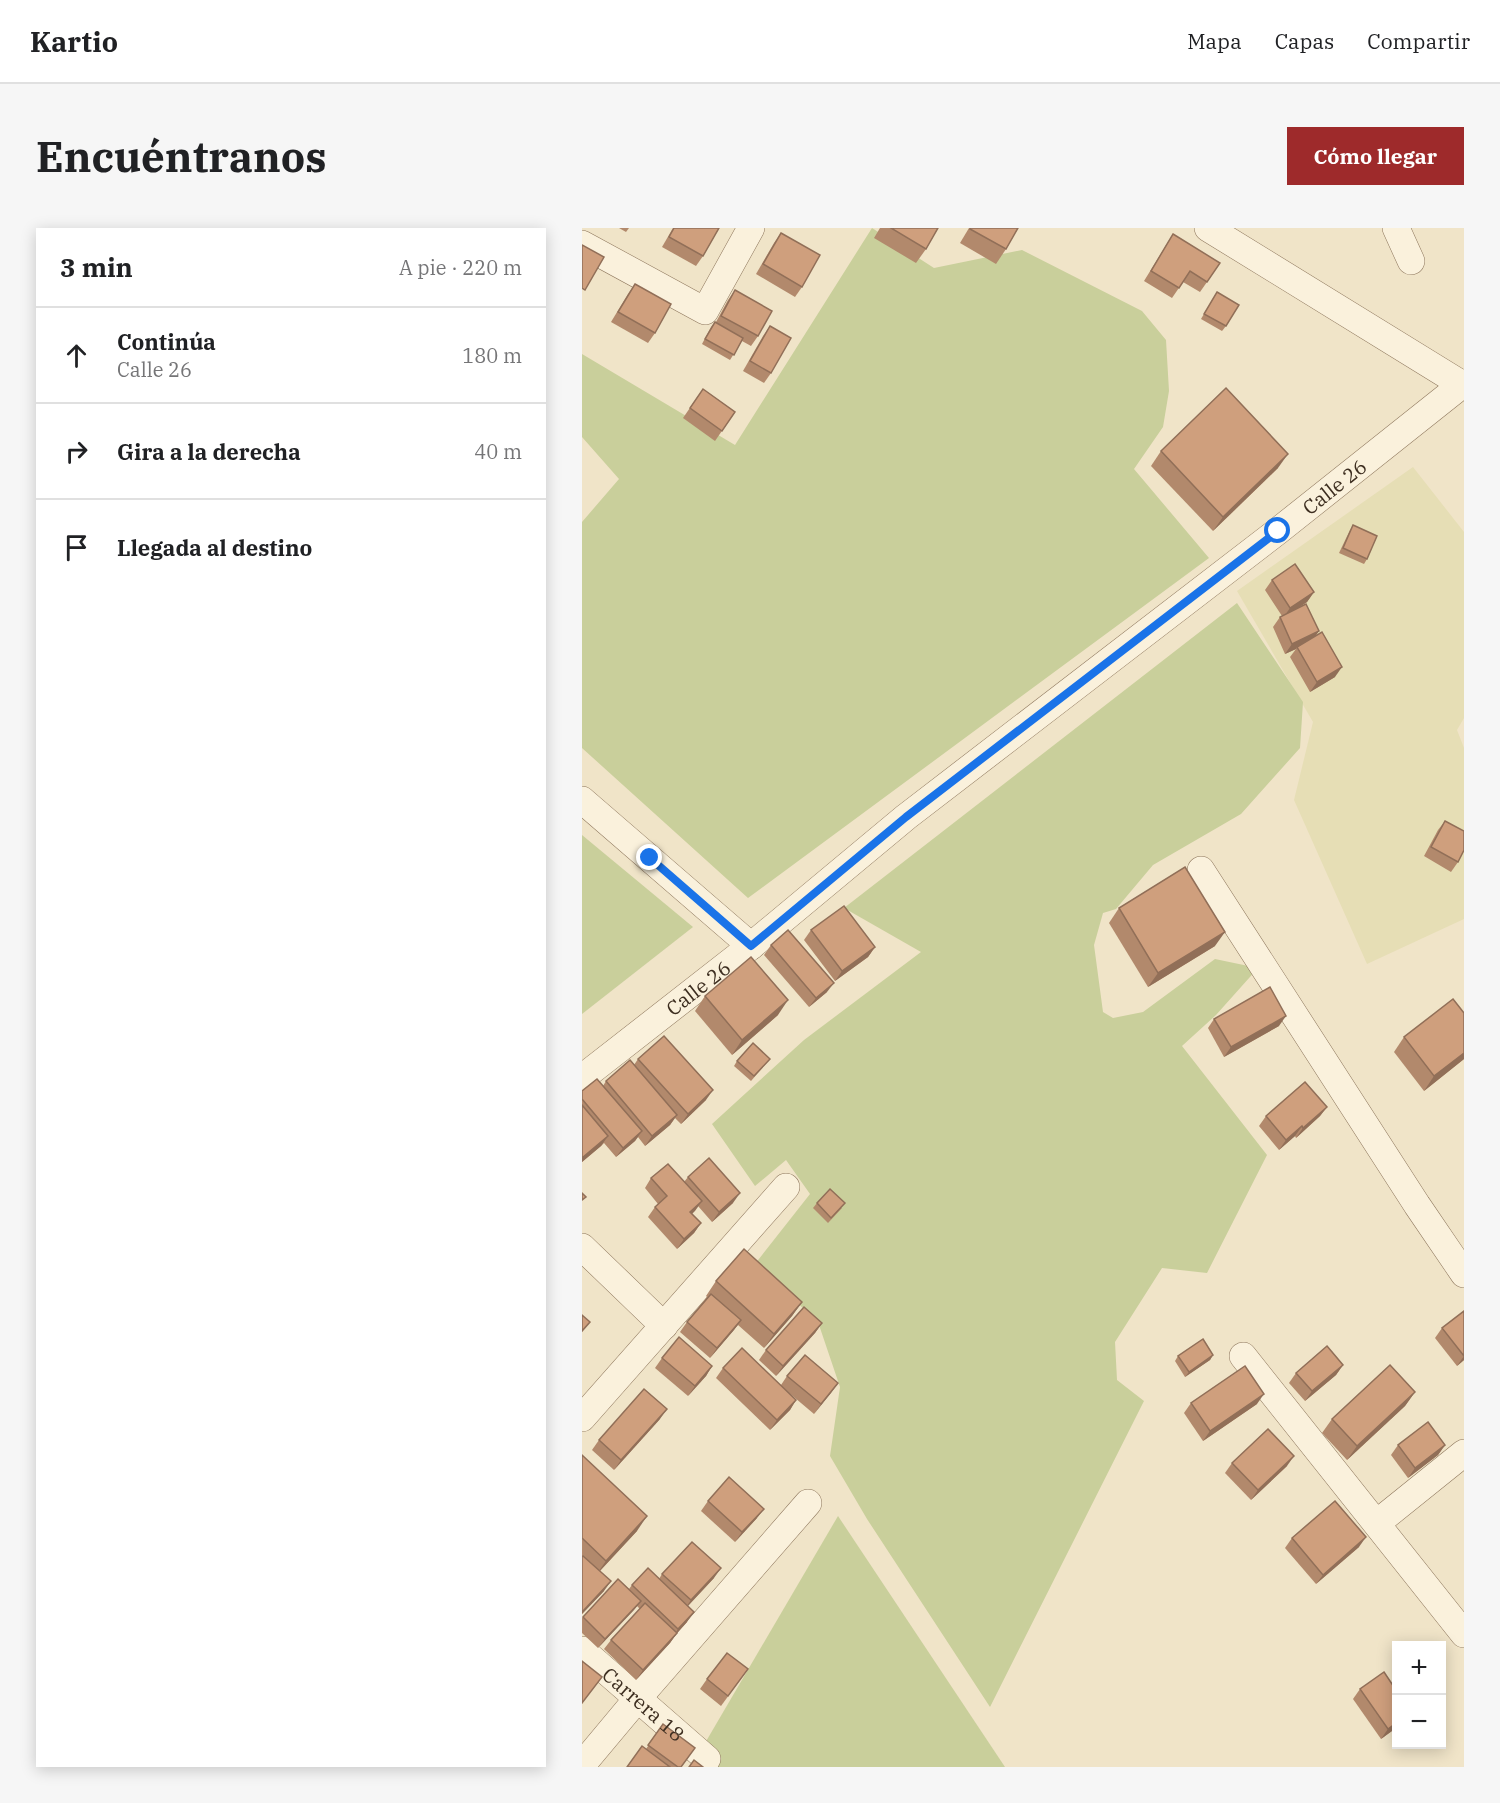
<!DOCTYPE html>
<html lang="es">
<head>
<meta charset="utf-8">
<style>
	body { margin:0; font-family:"IBM Plex Serif",serif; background:#f6f6f6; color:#202124 }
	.controls { position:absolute; right:18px; bottom:18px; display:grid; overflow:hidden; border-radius:0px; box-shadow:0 3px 15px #0003 }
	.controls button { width:54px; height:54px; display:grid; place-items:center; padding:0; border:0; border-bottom:2px solid #e0e0e0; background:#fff; color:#202124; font:30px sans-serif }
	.stop { position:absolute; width:18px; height:18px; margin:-14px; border:4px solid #1a73e8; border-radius:50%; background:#fff }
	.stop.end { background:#1a73e8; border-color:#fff; box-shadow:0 2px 6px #0008 }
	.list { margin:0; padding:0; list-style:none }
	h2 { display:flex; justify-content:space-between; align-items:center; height:78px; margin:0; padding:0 24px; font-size:26px }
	h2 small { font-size:20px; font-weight:400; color:#757577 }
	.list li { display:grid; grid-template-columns:39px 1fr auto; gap:18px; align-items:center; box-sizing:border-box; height:96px; padding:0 24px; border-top:2px solid #e0e0e0 }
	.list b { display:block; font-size:22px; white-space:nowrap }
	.list p { margin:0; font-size:20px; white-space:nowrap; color:#757577 }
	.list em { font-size:20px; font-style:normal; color:#757577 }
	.icon { flex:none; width:33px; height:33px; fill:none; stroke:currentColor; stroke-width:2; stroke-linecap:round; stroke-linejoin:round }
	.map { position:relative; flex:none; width:882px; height:1539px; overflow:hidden; border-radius:0px }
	header { display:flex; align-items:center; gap:36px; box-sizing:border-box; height:84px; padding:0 30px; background:#fff; border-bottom:2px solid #e0e0e0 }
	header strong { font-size:28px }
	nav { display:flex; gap:33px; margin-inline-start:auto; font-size:21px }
	.intro { display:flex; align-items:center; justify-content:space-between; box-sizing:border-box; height:144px; padding:0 36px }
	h1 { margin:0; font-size:42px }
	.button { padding:15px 27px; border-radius:0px; background:#9e2a2b; color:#fff; font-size:21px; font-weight:700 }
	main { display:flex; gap:36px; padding:0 36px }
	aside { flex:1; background:#fff; border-radius:0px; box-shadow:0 3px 15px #0003 }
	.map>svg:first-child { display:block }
</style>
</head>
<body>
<header>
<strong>Kartio</strong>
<nav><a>Mapa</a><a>Capas</a><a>Compartir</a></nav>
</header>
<div class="intro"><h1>Encuéntranos</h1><a class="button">Cómo llegar</a></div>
<main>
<aside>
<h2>3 min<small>A pie · 220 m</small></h2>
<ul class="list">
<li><svg class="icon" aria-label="ahead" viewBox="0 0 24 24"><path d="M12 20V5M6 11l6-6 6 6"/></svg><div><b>Continúa</b><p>Calle 26</p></div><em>180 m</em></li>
<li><svg class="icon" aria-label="right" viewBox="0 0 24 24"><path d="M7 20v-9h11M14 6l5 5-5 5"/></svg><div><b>Gira a la derecha</b></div><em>40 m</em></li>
<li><svg class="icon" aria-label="arrive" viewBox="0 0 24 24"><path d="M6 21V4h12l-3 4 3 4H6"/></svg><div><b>Llegada al destino</b></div></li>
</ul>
</aside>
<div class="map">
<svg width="882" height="1539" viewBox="0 0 882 1539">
	<rect width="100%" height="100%" fill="#f0e4c8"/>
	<!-- farmland -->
	<polygon fill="#e6deb5" points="831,239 882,304 882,490 875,502 882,520 882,691 785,736 712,572 731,494 655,363"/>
	<!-- green -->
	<g fill="#c9cf9b">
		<polygon points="290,0 352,40 440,22 560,83 584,112 587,163 581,199 552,241 627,330 166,670 0,520 0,294 37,251 0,209 0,126 153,217"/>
		<polygon points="655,375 721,474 718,520 659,586 571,637 534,681 521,685 512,717 521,784 531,790 561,784 633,731 676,740 634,787 600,818 685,927 625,1045 580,1040 533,1114 535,1152 562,1173 408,1479 285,1291 248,1228 258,1159 236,1094 173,1036 228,966 204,932 173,958 130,896 222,812 339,724 262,680"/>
		<polygon points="0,607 111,699 0,786"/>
		<polygon points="256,1288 423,1539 109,1539"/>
	</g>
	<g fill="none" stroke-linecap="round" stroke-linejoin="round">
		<!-- minor casing -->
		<g stroke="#8d765c" stroke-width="28">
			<g id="minor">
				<polyline points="626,0 881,157"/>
				<polyline points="814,0 829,33"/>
				<polyline points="0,16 123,83 169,0"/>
				<polyline points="0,572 169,718"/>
				<polyline points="619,642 835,977 882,1046"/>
				<path id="s1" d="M0,850l169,-132 155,-129 372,-286 186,-148"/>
				<polyline points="0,1019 82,1098"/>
				<polyline points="661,1128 882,1406"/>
				<polyline points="0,1190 204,959"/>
				<polyline points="795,1295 882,1225"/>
				<path id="s2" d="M0,1422l125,109"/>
				<polyline points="0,1537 56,1470 226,1275"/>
			</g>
		</g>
		<!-- minor -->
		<use href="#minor" stroke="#faf1dc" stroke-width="27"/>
	</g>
	<!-- wall -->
	<g fill="#b2896c">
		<polygon points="37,0 47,0 44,4"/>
		<polygon points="91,0 137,0 121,28 114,38 80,19"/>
		<polygon points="298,0 356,0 344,21 334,35 292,10"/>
		<polygon points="387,0 436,0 424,21 414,36 378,15"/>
		<polygon points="199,5 220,59 213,69 174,46 192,15"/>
		<polygon points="591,6 625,54 618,64 601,54 590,70 562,53"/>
		<polygon points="53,56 73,105 66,115 29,94 46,66"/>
		<polygon points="153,62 176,108 169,118 160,113 148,132 120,116 129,99 133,94 134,94 146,72"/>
		<polygon points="635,64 644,98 640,103 619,91"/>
		<polygon points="188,98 189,145 182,155 161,143 181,108"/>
		<polygon points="121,161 153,184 133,213 101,190"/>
		<polygon points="579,223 696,240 631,303 569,238"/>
		<polygon points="771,297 785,331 782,336 757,325 768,302"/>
		<polygon points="690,352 732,364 725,374 715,381 737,403 733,408 753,449 728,464 708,429 714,421 703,426 691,399 698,389 700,388 683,362"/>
		<polygon points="863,593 876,634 869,644 842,628 856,602"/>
		<polygon points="537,680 633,718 566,759 527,695"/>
		<polygon points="229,702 293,719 286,729 253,753 222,712"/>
		<polygon points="189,717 245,764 227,779 182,727"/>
		<polygon points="123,768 196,787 150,827 113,783"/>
		<polygon points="882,785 882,831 842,863 812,824 822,809"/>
		<polygon points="632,791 697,798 642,829 626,800"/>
		<polygon points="56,831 124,872 99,896 93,890 88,897 63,918 56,909 53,913 34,929 22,915 19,918 0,934 0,863 21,858 24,853 52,837"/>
		<polygon points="188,831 169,853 152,838 155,833"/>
		<polygon points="745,879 738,888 714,910 713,908 697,922 677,898 684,888"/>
		<polygon points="106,949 151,975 130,994 116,978 110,986 119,995 112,1005 95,1021 66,989 73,979 76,976 63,960 69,950 102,954"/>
		<polygon points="235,975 260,980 246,995 231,980"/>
		<polygon points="134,1053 220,1074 210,1088 182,1120 156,1097 128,1130 98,1104 105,1094 125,1069 124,1068"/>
		<polygon points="882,1083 882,1132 875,1138 853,1110 860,1100"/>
		<polygon points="240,1095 233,1105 194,1148 177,1132 184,1122"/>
		<polygon points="631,1127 628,1132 603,1149 593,1133 596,1128"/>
		<polygon points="80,1130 130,1138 124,1148 106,1168 73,1140"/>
		<polygon points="761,1137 754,1147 723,1173 707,1155 714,1145"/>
		<polygon points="141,1140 199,1157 205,1148 256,1155 232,1186 206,1164 214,1172 208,1182 188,1202 134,1150"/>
		<polygon points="833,1164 823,1178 765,1232 740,1205 750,1191"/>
		<polygon points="609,1175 675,1176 621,1213 602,1185"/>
		<polygon points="78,1191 32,1242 10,1222 17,1212"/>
		<polygon points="816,1217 863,1217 856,1227 826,1250 809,1227"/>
		<polygon points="0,1227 55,1303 18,1343 22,1363 0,1386"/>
		<polygon points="650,1235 705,1238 669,1272 643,1245"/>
		<polygon points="126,1273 175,1290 153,1314 119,1283"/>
		<polygon points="710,1310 777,1319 734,1356 703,1320"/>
		<polygon points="80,1346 132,1350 106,1378 105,1394 95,1405 88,1415 54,1452 22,1421 29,1412 58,1381 55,1378 16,1420 0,1405 0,1390 36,1351 47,1361 50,1357 77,1351"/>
		<polygon points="166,1441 139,1478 118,1461 125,1451"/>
		<polygon points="778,1461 814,1462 814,1500 799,1511 771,1471"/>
		<polygon points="81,1496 100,1539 45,1539 64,1521"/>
	</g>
	<!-- shaded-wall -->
	<g fill="#916f58">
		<polygon points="706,226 696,240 631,303 641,289"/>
		<polygon points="732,364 725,374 701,390 708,380"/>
		<polygon points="737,403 730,413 715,419 714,421 703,426 710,416"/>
		<polygon points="760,439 753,449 728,464 735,454"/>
		<polygon points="643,704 633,718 566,759 576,745"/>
		<polygon points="293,719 286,729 253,753 260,743"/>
		<polygon points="252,755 245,764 227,779 234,770"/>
		<polygon points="206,772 196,787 150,827 160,812"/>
		<polygon points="704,788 697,798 642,829 649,819"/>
		<polygon points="882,825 882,831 842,863 852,848"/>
		<polygon points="131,862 124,872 99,896 106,886"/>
		<polygon points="745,879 738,888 714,910 721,900"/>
		<polygon points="95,887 88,897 63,918 70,908"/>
		<polygon points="720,898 713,908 697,922 704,912"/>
		<polygon points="60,903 53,913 34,929 41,920"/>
		<polygon points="26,908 19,918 0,934 0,930"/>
		<polygon points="158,965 151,975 130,994 137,984"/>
		<polygon points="120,973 113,983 101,994 108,984"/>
		<polygon points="119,995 112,1005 95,1021 102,1011"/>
		<polygon points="220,1074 210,1088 182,1120 192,1106"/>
		<polygon points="159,1092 152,1102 128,1130 135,1120"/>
		<polygon points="240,1095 233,1105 194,1148 201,1138"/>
		<polygon points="631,1127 628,1132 603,1149 607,1144"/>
		<polygon points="882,1128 882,1132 875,1138"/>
		<polygon points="761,1137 754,1147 723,1173 730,1163"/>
		<polygon points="130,1138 124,1148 106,1168 113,1158"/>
		<polygon points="256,1155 249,1165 232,1186 239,1176"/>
		<polygon points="833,1164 823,1178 765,1232 775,1218"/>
		<polygon points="682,1166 675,1176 621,1213 628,1203"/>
		<polygon points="214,1172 208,1182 188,1202 195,1192"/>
		<polygon points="85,1181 78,1191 32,1242 39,1232"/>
		<polygon points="863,1217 856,1227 826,1250 833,1240"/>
		<polygon points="712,1228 705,1238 669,1272 676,1262"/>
		<polygon points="182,1281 175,1290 153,1314 160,1304"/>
		<polygon points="65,1288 55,1303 14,1347 24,1333"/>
		<polygon points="784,1309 777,1319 734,1356 741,1347"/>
		<polygon points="139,1340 132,1350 102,1382 109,1372"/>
		<polygon points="29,1353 22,1363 0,1386 0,1384"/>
		<polygon points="59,1373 52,1382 16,1420 23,1411"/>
		<polygon points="112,1384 105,1394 90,1411 96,1401"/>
		<polygon points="95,1405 88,1415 54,1452 61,1442"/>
		<polygon points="814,1495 814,1500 799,1511 806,1501"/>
	</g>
	<!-- building -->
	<g fill="#cf9f7d" stroke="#916f58" stroke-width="1.5">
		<polygon points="92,0 137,0 121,28 87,9"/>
		<polygon points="309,0 356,0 344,21"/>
		<polygon points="389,0 436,0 424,21 388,1"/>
		<polygon points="199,5 238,27 220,59 181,36"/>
		<polygon points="591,6 638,35 625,54 608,43 597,60 569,43"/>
		<polygon points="0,17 22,29 3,62 0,60"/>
		<polygon points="53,56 89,76 73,105 36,84"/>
		<polygon points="153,62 190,83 176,108 139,88"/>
		<polygon points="635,64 657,77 644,98 622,86"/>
		<polygon points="133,94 161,110 152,127 123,111"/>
		<polygon points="188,98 209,110 189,145 168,133"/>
		<polygon points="644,160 706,226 641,289 579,223"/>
		<polygon points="121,161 153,184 140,203 108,180"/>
		<polygon points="771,297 795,308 785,331 761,320"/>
		<polygon points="713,336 732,364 708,380 690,352"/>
		<polygon points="724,376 737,403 710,416 698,389"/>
		<polygon points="740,404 760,439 735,454 715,419"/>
		<polygon points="863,593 882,603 882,622 876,634 849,619"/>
		<polygon points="603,639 643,704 576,745 537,680"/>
		<polygon points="262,678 293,719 260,743 229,702"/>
		<polygon points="206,702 252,755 234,770 189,717"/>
		<polygon points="169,729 206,772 160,812 123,768"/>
		<polygon points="688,759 704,788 649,819 632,791"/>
		<polygon points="871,771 882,785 882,825 852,848 822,809"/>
		<polygon points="82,808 131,862 106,886 56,831"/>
		<polygon points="171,815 188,831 172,848 155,833"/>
		<polygon points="48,832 95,887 70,908 24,853"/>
		<polygon points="15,851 60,903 41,920 0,871 0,863"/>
		<polygon points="723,854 745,879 721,900 720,898 704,912 684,888"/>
		<polygon points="0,877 26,908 0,930"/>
		<polygon points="127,930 158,965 137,984 106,949"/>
		<polygon points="86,936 120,973 108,984 119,995 102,1011 73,979 85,968 69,950"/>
		<polygon points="248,961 263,975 249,990 235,975"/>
		<polygon points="0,965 4,969 0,972"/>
		<polygon points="162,1021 220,1074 192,1106 134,1053"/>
		<polygon points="129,1066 159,1092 135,1120 105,1094"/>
		<polygon points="222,1079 240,1095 201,1138 184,1122"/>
		<polygon points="882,1083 882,1128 860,1100"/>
		<polygon points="0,1087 8,1094 0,1103"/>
		<polygon points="97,1109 130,1138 113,1158 80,1130"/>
		<polygon points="621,1111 631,1127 607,1144 596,1128"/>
		<polygon points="745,1118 761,1137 730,1163 714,1145"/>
		<polygon points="160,1120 214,1172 195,1192 141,1140"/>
		<polygon points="223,1127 256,1155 239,1176 205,1148"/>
		<polygon points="808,1137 833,1164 775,1218 750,1191"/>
		<polygon points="663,1138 682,1166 628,1203 609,1175"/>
		<polygon points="62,1161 85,1181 39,1232 17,1212"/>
		<polygon points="846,1194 863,1217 833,1240 816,1217"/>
		<polygon points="686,1201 712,1228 676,1262 650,1235"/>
		<polygon points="0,1227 65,1288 24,1333 0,1310"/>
		<polygon points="147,1249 182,1281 160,1304 126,1273"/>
		<polygon points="753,1273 784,1309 741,1347 710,1310"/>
		<polygon points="110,1314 139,1340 109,1372 80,1346"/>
		<polygon points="1,1328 29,1353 0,1384 0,1329"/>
		<polygon points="66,1340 112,1384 96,1401 50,1357"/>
		<polygon points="36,1351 59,1373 23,1411 1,1389"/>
		<polygon points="63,1375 95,1405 61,1442 29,1412"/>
		<polygon points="145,1425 166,1441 146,1468 125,1451"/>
		<polygon points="0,1433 20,1449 0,1475"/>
		<polygon points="802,1444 814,1462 814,1495 806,1501 778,1461"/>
		<polygon points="81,1496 113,1520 99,1539 96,1539 66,1517"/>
		<polygon points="60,1518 88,1539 45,1539"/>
		<polygon points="112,1532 121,1539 107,1539"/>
	</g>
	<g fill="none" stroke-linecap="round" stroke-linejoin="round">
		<!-- route -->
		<polyline stroke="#1a73e8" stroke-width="8" points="68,630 169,718 324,589 696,303"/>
	</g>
	<g text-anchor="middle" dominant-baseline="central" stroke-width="6" stroke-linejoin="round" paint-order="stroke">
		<!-- street labels -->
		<g font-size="20" fill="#3d2e20" stroke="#f7eed8">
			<text stroke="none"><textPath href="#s1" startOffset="957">Calle 26</textPath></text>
			<text stroke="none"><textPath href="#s1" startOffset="147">Calle 26</textPath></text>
			<text stroke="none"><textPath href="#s2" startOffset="82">Carrera 18</textPath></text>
		</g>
	</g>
</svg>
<div class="controls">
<button>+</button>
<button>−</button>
</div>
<div class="stop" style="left:696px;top:303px"></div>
<div class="stop end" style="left:68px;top:630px"></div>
</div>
</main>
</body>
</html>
